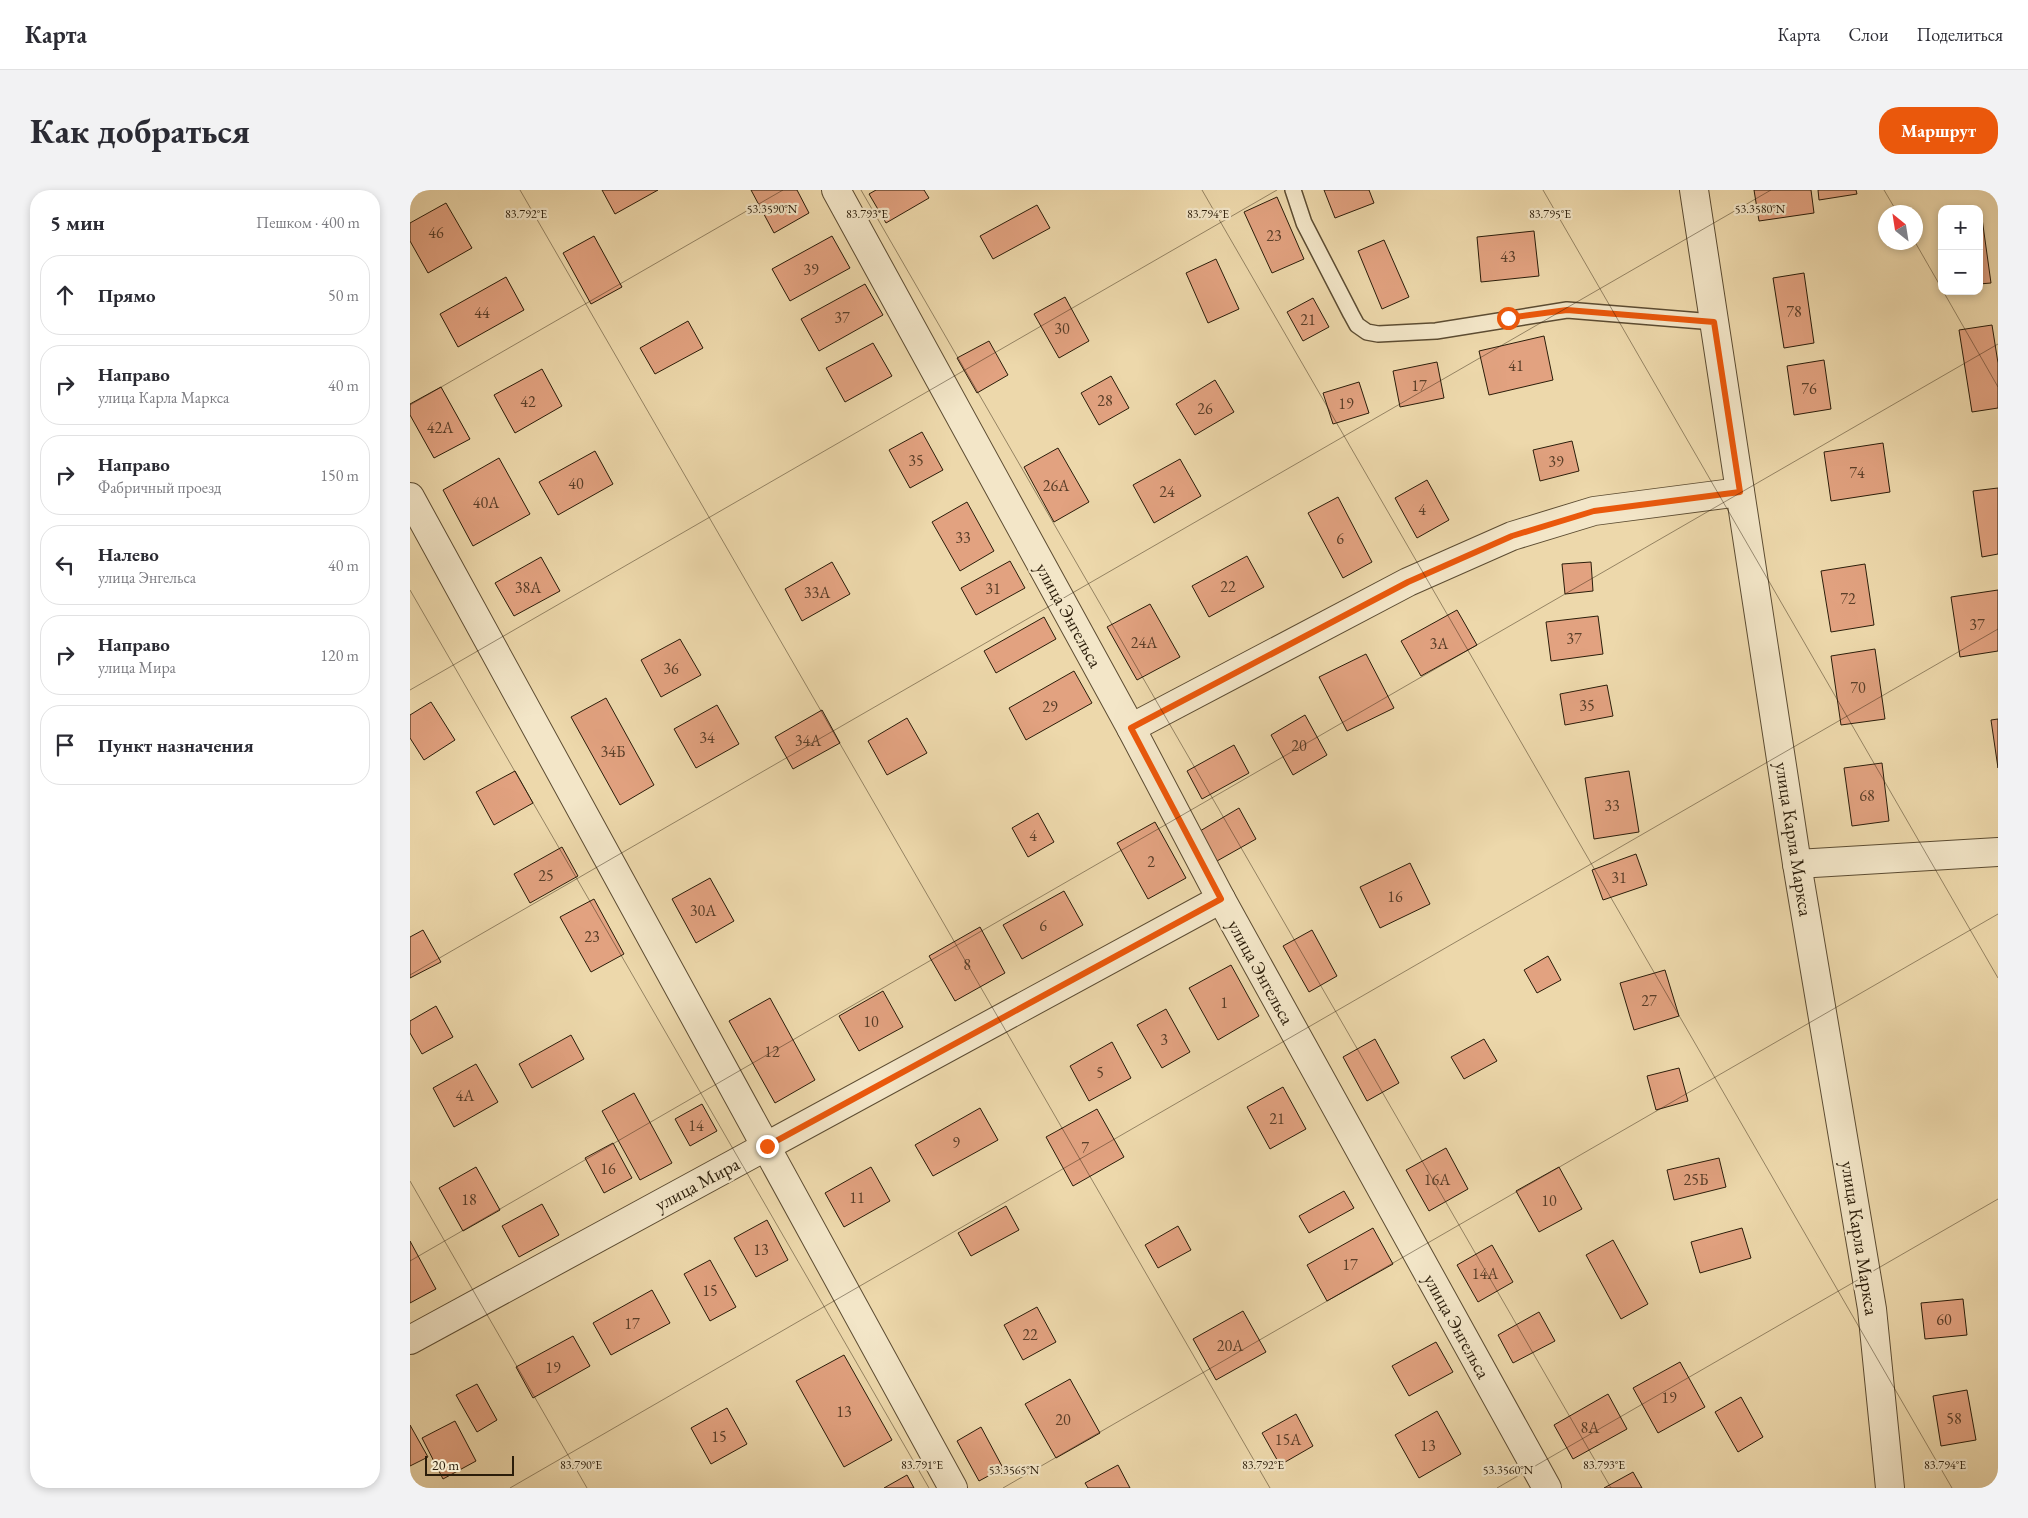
<!DOCTYPE html>
<html lang="ru">
<head>
<meta charset="utf-8">
<style>
	body { margin:0; font-family:"EB Garamond",serif; background:#f2f2f3; color:#2b2b33 }
	.controls { position:absolute; right:15px; top:15px; display:grid; overflow:hidden; border-radius:10px; box-shadow:0 2px 8px #0003 }
	.controls button { width:45px; height:45px; display:grid; place-items:center; padding:0; border:0; border-bottom:1px solid #e1e1e2; background:#fff; color:#2b2b33; font:25px sans-serif }
	.compass { position:absolute; left:1468px; top:15px; width:45px; height:45px; border-radius:50%; background:#fff; box-shadow:0 2px 8px #0003; rotate:330deg }
	.scale { position:absolute; left:15px; bottom:12px; width:89px; box-sizing:border-box; padding-left:5px; border:2px solid #2b1d0a; border-top:0; font-size:14px; line-height:18px; white-space:nowrap; color:#2b1d0a; -webkit-text-stroke:4px #f3e6c8; paint-order:stroke }
	.stop { position:absolute; width:15px; height:15px; margin:-11px; border:4px solid #ea580c; border-radius:50%; background:#fff }
	.stop.end { background:#ea580c; border-color:#fff; box-shadow:0 1px 5px #0008 }
	.list { margin:0; padding:0; list-style:none }
	h2 { display:flex; justify-content:space-between; align-items:center; height:65px; margin:0; padding:0 20px; font-size:21px }
	h2 small { font-size:16px; font-weight:400; color:#7c7c81 }
	.list li { display:grid; grid-template-columns:32px 1fr auto; gap:15px; align-items:center; box-sizing:border-box; height:80px; margin:0 10px 10px; padding:0 10px; border:1px solid #e1e1e2; border-radius:20px }
	.list b { display:block; font-size:19px; white-space:nowrap }
	.list p { margin:0; font-size:16px; white-space:nowrap; color:#7c7c81 }
	.list em { font-size:16px; font-style:normal; color:#7c7c81 }
	.icon { flex:none; width:28px; height:28px; fill:none; stroke:currentColor; stroke-width:2; stroke-linecap:round; stroke-linejoin:round }
	.map { position:relative; flex:none; width:1588px; height:1298px; overflow:hidden; border-radius:20px }
	header { display:flex; align-items:center; gap:30px; box-sizing:border-box; height:70px; padding:0 25px; background:#fff; border-bottom:1px solid #e1e1e2 }
	header strong { font-size:24px }
	nav { display:flex; gap:28px; margin-inline-start:auto; font-size:18px }
	.intro { display:flex; align-items:center; justify-content:space-between; box-sizing:border-box; height:120px; padding:0 30px }
	h1 { margin:0; font-size:35px }
	.button { padding:12px 22px; border-radius:20px; background:#ea580c; color:#fff; font-size:18px; font-weight:700 }
	main { display:flex; gap:30px; padding:0 30px }
	aside { flex:1; background:#fff; border-radius:20px; box-shadow:0 2px 8px #0003 }
	.map>svg:first-child { display:block }
</style>
</head>
<body>
<header>
<strong>Карта</strong>
<nav><a>Карта</a><a>Слои</a><a>Поделиться</a></nav>
</header>
<div class="intro"><h1>Как добраться</h1><a class="button">Маршрут</a></div>
<main>
<aside>
<h2>5 мин<small>Пешком · 400 m</small></h2>
<ul class="list">
<li><svg class="icon" aria-label="ahead" viewBox="0 0 24 24"><path d="M12 20V5M6 11l6-6 6 6"/></svg><div><b>Прямо</b></div><em>50 m</em></li>
<li><svg class="icon" aria-label="right" viewBox="0 0 24 24"><path d="M7 20v-9h11M14 6l5 5-5 5"/></svg><div><b>Направо</b><p>улица Карла Маркса</p></div><em>40 m</em></li>
<li><svg class="icon" aria-label="right" viewBox="0 0 24 24"><path d="M7 20v-9h11M14 6l5 5-5 5"/></svg><div><b>Направо</b><p>Фабричный проезд</p></div><em>150 m</em></li>
<li><svg class="icon" aria-label="left" viewBox="0 0 24 24"><path d="M17 20v-9H6M10 6l-5 5 5 5"/></svg><div><b>Налево</b><p>улица Энгельса</p></div><em>40 m</em></li>
<li><svg class="icon" aria-label="right" viewBox="0 0 24 24"><path d="M7 20v-9h11M14 6l5 5-5 5"/></svg><div><b>Направо</b><p>улица Мира</p></div><em>120 m</em></li>
<li><svg class="icon" aria-label="arrive" viewBox="0 0 24 24"><path d="M6 21V4h12l-3 4 3 4H6"/></svg><div><b>Пункт назначения</b></div></li>
</ul>
</aside>
<div class="map">
<svg width="1588" height="1298" viewBox="0 0 1588 1298">
	<rect width="100%" height="100%" fill="#edd8ab"/>
	<filter id="stains"><feTurbulence type="fractalNoise" baseFrequency=".004" numOctaves="4"/><feColorMatrix values="0 0 0 0 .2 0 0 0 0 .09 0 0 0 0 .02 0 0 0 .5 -.17"/></filter>
	<radialGradient id="worn" r=".72"><stop offset=".6" stop-color="#630" stop-opacity="0"/><stop offset="1" stop-color="#630" stop-opacity=".3"/></radialGradient>
	<!-- building -->
	<g fill="#e2a280" stroke="#2b1d0a">
		<polygon points="192,0 248,0 205,24"/>
		<polygon points="341,0 387,0 399,23 364,43"/>
		<polygon points="466,0 514,0 519,8 476,33 459,4"/>
		<polygon points="914,0 959,0 964,13 925,28"/>
		<polygon points="1344,0 1401,0 1404,23 1349,31"/>
		<polygon points="1408,0 1446,0 1447,4 1409,10"/>
		<polygon points="867,7 894,69 862,83 834,22"/>
		<polygon points="36,13 62,58 18,83 0,51 0,33"/>
		<polygon points="627,15 640,38 583,69 570,46"/>
		<polygon points="1569,21 1571,21 1581,93 1569,94"/>
		<polygon points="1124,41 1129,86 1071,92 1067,47"/>
		<polygon points="184,46 212,97 181,114 153,63"/>
		<polygon points="422,46 440,78 380,111 362,79"/>
		<polygon points="974,50 999,107 972,119 948,61"/>
		<polygon points="806,69 829,119 798,133 776,83"/>
		<polygon points="1394,83 1404,153 1374,158 1363,88"/>
		<polygon points="96,87 114,120 48,157 30,124"/>
		<polygon points="455,94 473,125 409,161 391,129"/>
		<polygon points="655,107 679,151 649,168 624,124"/>
		<polygon points="903,108 919,137 893,151 877,122"/>
		<polygon points="278,131 293,158 245,184 230,158"/>
		<polygon points="1582,135 1588,173 1588,218 1562,222 1549,140"/>
		<polygon points="1134,146 1143,190 1079,205 1069,161"/>
		<polygon points="579,151 598,185 567,203 547,168"/>
		<polygon points="463,153 482,186 435,212 416,178"/>
		<polygon points="1414,170 1421,219 1384,225 1377,176"/>
		<polygon points="1027,172 1034,208 990,217 983,181"/>
		<polygon points="132,179 152,216 105,243 84,205"/>
		<polygon points="701,186 719,218 689,235 671,203"/>
		<polygon points="805,190 824,222 785,245 766,214"/>
		<polygon points="949,192 959,223 923,234 913,203"/>
		<polygon points="31,197 60,249 24,268 0,225 0,214"/>
		<polygon points="512,242 533,280 500,298 479,260"/>
		<polygon points="1162,251 1169,281 1130,291 1123,260"/>
		<polygon points="1473,253 1480,302 1421,311 1414,262"/>
		<polygon points="648,258 679,312 644,332 614,277"/>
		<polygon points="185,261 203,294 148,325 129,292"/>
		<polygon points="89,268 120,324 63,356 33,300"/>
		<polygon points="770,269 791,306 744,333 723,295"/>
		<polygon points="1017,290 1039,330 1007,348 985,308"/>
		<polygon points="1588,298 1588,364 1572,367 1563,301"/>
		<polygon points="928,307 962,372 933,388 898,323"/>
		<polygon points="557,312 584,361 550,381 522,332"/>
		<polygon points="837,366 854,397 799,427 782,396"/>
		<polygon points="131,367 150,401 104,426 85,393"/>
		<polygon points="600,371 615,398 566,425 551,398"/>
		<polygon points="422,372 440,404 392,431 375,399"/>
		<polygon points="1181,372 1183,401 1155,404 1152,374"/>
		<polygon points="1455,374 1464,435 1421,442 1411,381"/>
		<polygon points="1588,400 1588,461 1550,467 1541,407"/>
		<polygon points="740,414 770,467 727,490 697,437"/>
		<polygon points="1047,420 1067,455 1011,486 991,451"/>
		<polygon points="1188,426 1193,464 1141,471 1136,432"/>
		<polygon points="634,427 646,449 586,483 574,461"/>
		<polygon points="270,449 291,485 251,507 231,470"/>
		<polygon points="1465,459 1475,529 1431,535 1421,466"/>
		<polygon points="956,464 984,518 937,541 909,487"/>
		<polygon points="664,481 682,513 616,550 599,518"/>
		<polygon points="1197,495 1203,526 1155,535 1150,504"/>
		<polygon points="196,508 244,595 210,615 161,527"/>
		<polygon points="21,512 45,550 14,570 0,548 0,525"/>
		<polygon points="307,515 329,554 286,578 264,539"/>
		<polygon points="412,520 430,553 383,579 365,547"/>
		<polygon points="895,525 917,565 883,585 861,545"/>
		<polygon points="497,528 517,563 477,585 458,551"/>
		<polygon points="1588,529 1588,578 1581,530"/>
		<polygon points="824,555 839,583 792,609 777,581"/>
		<polygon points="1472,573 1479,631 1442,636 1434,578"/>
		<polygon points="105,581 123,613 84,635 66,602"/>
		<polygon points="1219,581 1229,642 1184,649 1175,588"/>
		<polygon points="829,618 846,649 807,671 790,641"/>
		<polygon points="628,623 644,652 618,667 602,638"/>
		<polygon points="745,632 776,688 738,709 707,653"/>
		<polygon points="152,657 168,686 120,713 104,684"/>
		<polygon points="1226,664 1237,695 1193,710 1182,680"/>
		<polygon points="1000,673 1020,714 970,738 950,697"/>
		<polygon points="300,688 324,731 286,753 262,709"/>
		<polygon points="654,701 673,735 612,769 593,735"/>
		<polygon points="184,709 214,764 181,782 150,727"/>
		<polygon points="570,737 595,783 545,811 519,766"/>
		<polygon points="13,740 31,772 0,788 0,747"/>
		<polygon points="902,740 927,786 899,802 873,756"/>
		<polygon points="1138,766 1151,790 1127,803 1114,780"/>
		<polygon points="821,775 849,826 808,850 779,798"/>
		<polygon points="1255,780 1269,826 1224,840 1210,793"/>
		<polygon points="473,801 493,837 449,861 429,826"/>
		<polygon points="360,808 405,890 365,913 319,831"/>
		<polygon points="26,816 43,847 12,864 0,843 0,831"/>
		<polygon points="756,819 780,862 752,878 727,835"/>
		<polygon points="161,845 174,869 122,898 109,874"/>
		<polygon points="965,849 989,893 957,911 933,867"/>
		<polygon points="1074,849 1087,871 1054,889 1041,867"/>
		<polygon points="702,852 721,888 679,911 660,876"/>
		<polygon points="66,874 88,912 44,937 23,898"/>
		<polygon points="1269,878 1278,911 1246,920 1237,886"/>
		<polygon points="873,897 896,939 860,959 837,917"/>
		<polygon points="224,903 262,973 230,990 192,921"/>
		<polygon points="292,914 307,941 280,956 265,929"/>
		<polygon points="570,918 588,950 523,986 505,955"/>
		<polygon points="687,919 714,967 663,996 636,947"/>
		<polygon points="203,953 222,988 194,1003 175,968"/>
		<polygon points="1036,958 1058,999 1019,1021 996,980"/>
		<polygon points="1309,968 1316,997 1264,1010 1257,980"/>
		<polygon points="66,977 90,1020 53,1041 29,998"/>
		<polygon points="461,977 480,1011 434,1037 415,1003"/>
		<polygon points="1149,977 1172,1019 1129,1042 1106,1001"/>
		<polygon points="934,1001 944,1018 899,1043 889,1026"/>
		<polygon points="132,1014 149,1045 109,1067 92,1036"/>
		<polygon points="596,1016 609,1040 561,1066 548,1043"/>
		<polygon points="357,1030 378,1070 346,1087 324,1048"/>
		<polygon points="768,1036 781,1060 748,1078 735,1055"/>
		<polygon points="963,1038 983,1074 917,1111 897,1075"/>
		<polygon points="1332,1038 1341,1068 1290,1083 1281,1052"/>
		<polygon points="1203,1050 1238,1114 1211,1129 1176,1065"/>
		<polygon points="0,1051 26,1099 0,1113"/>
		<polygon points="1082,1055 1103,1092 1068,1112 1047,1075"/>
		<polygon points="300,1070 326,1117 300,1131 274,1084"/>
		<polygon points="242,1100 260,1133 201,1165 183,1133"/>
		<polygon points="1553,1109 1557,1145 1515,1149 1511,1113"/>
		<polygon points="627,1117 646,1152 613,1170 594,1135"/>
		<polygon points="833,1121 856,1162 806,1190 783,1149"/>
		<polygon points="1129,1122 1145,1151 1103,1173 1088,1145"/>
		<polygon points="163,1146 180,1176 123,1208 106,1177"/>
		<polygon points="1026,1152 1043,1182 999,1206 982,1176"/>
		<polygon points="434,1165 482,1250 434,1277 386,1191"/>
		<polygon points="1270,1172 1295,1217 1248,1243 1223,1198"/>
		<polygon points="660,1189 690,1243 646,1268 615,1214"/>
		<polygon points="67,1194 87,1230 67,1242 46,1205"/>
		<polygon points="1557,1200 1566,1250 1531,1256 1523,1206"/>
		<polygon points="1198,1204 1217,1239 1163,1269 1144,1235"/>
		<polygon points="1331,1207 1353,1247 1328,1262 1305,1222"/>
		<polygon points="317,1218 337,1254 301,1274 281,1238"/>
		<polygon points="1027,1221 1051,1264 1009,1288 985,1245"/>
		<polygon points="886,1224 903,1256 870,1275 852,1243"/>
		<polygon points="45,1231 66,1271 33,1289 12,1248"/>
		<polygon points="0,1235 18,1267 0,1276"/>
		<polygon points="571,1237 593,1278 569,1291 547,1251"/>
		<polygon points="708,1275 720,1298 678,1298 675,1293"/>
		<polygon points="1223,1282 1232,1298 1194,1298"/>
		<polygon points="497,1285 504,1298 474,1298"/>
	</g>
	<g fill="none" stroke-linecap="round" stroke-linejoin="round">
		<!-- lane casing -->
		<g stroke="#5c4c32" stroke-width="18">
			<polyline id="lane" points="883,0 894,33 941,124 947,135 957,142 968,144 1026,141 1157,120 1304,132"/>
		</g>
		<!-- street casing -->
		<g stroke="#5c4c32" stroke-width="30">
			<g id="street">
				<polyline points="426,0 721,538 811,709 1137,1298"/>
				<polyline points="1284,0 1387,674 1462,1119 1480,1298"/>
				<polyline points="0,307 543,1298"/>
				<polyline points="721,538 998,392 1102,346 1184,321 1330,302"/>
				<polyline points="1387,674 1588,662"/>
				<polyline points="0,1150 811,709"/>
			</g>
		</g>
		<!-- lane -->
		<use href="#lane" stroke="#f3e6c8" stroke-width="15"/>
		<!-- street -->
		<use href="#street" stroke="#f3e6c8" stroke-width="28"/>
	</g>
	<g fill="none" stroke-linecap="round" stroke-linejoin="round">
		<!-- route -->
		<polyline stroke="#ea580c" stroke-width="6" points="357,956 811,709 721,538 998,392 1102,346 1184,321 1330,302 1304,132 1157,120 1098,128"/>
	</g>
	<!-- ticks -->
	<path fill="none" stroke="#2b1d0a" stroke-width="1" stroke-opacity="0.45" d="M110,0l750,1298M451,0l750,1298M792,0l750,1298M1133,0l455,788M1474,0l13,22M1505,52l27,47M1533,101l55,96M0,215l373,-215M0,400l519,898M0,500l867,-500M0,785l1361,-785M0,991l177,307M0,1071l1588,-917M100,1298l1488,-859M593,1298l995,-574M1087,1298l501,-289M1581,1298l7,-4"/>
	<g text-anchor="middle" dominant-baseline="central" stroke-width="4.5" stroke-linejoin="round" paint-order="stroke">
		<!-- number labels -->
		<g font-size="16" fill="#593e28">
			<text x="26" y="42">46</text>
			<text x="864" y="45">23</text>
			<text x="1098" y="66">43</text>
			<text x="401" y="79">39</text>
			<text x="1384" y="121">78</text>
			<text x="72" y="122">44</text>
			<text x="432" y="127">37</text>
			<text x="898" y="129">21</text>
			<text x="652" y="138">30</text>
			<text x="1106" y="175">41</text>
			<text x="1009" y="195">17</text>
			<text x="1399" y="198">76</text>
			<text x="695" y="210">28</text>
			<text x="118" y="211">42</text>
			<text x="936" y="213">19</text>
			<text x="795" y="218">26</text>
			<text x="30" y="237">42А</text>
			<text x="506" y="270">35</text>
			<text x="1146" y="271">39</text>
			<text x="1447" y="282">74</text>
			<text x="166" y="293">40</text>
			<text x="646" y="295">26А</text>
			<text x="757" y="301">24</text>
			<text x="76" y="312">40А</text>
			<text x="1012" y="319">4</text>
			<text x="553" y="347">33</text>
			<text x="930" y="348">6</text>
			<text x="818" y="396">22</text>
			<text x="118" y="397">38А</text>
			<text x="583" y="398">31</text>
			<text x="407" y="402">33А</text>
			<text x="1438" y="408">72</text>
			<text x="1567" y="434">37</text>
			<text x="1164" y="448">37</text>
			<text x="734" y="452">24А</text>
			<text x="1029" y="453">3А</text>
			<text x="261" y="478">36</text>
			<text x="1448" y="497">70</text>
			<text x="1177" y="515">35</text>
			<text x="640" y="516">29</text>
			<text x="297" y="547">34</text>
			<text x="398" y="550">34А</text>
			<text x="889" y="555">20</text>
			<text x="203" y="561">34Б</text>
			<text x="1457" y="605">68</text>
			<text x="1202" y="615">33</text>
			<text x="623" y="645">4</text>
			<text x="741" y="671">2</text>
			<text x="136" y="685">25</text>
			<text x="1209" y="687">31</text>
			<text x="985" y="706">16</text>
			<text x="293" y="720">30А</text>
			<text x="633" y="735">6</text>
			<text x="182" y="746">23</text>
			<text x="557" y="774">8</text>
			<text x="1239" y="810">27</text>
			<text x="814" y="812">1</text>
			<text x="461" y="831">10</text>
			<text x="754" y="849">3</text>
			<text x="362" y="861">12</text>
			<text x="690" y="882">5</text>
			<text x="55" y="905">4А</text>
			<text x="867" y="928">21</text>
			<text x="286" y="935">14</text>
			<text x="546" y="952">9</text>
			<text x="675" y="957">7</text>
			<text x="198" y="978">16</text>
			<text x="1027" y="989">16А</text>
			<text x="1286" y="989">25Б</text>
			<text x="447" y="1007">11</text>
			<text x="59" y="1009">18</text>
			<text x="1139" y="1010">10</text>
			<text x="351" y="1059">13</text>
			<text x="940" y="1074">17</text>
			<text x="1075" y="1083">14А</text>
			<text x="300" y="1100">15</text>
			<text x="1534" y="1129">60</text>
			<text x="222" y="1133">17</text>
			<text x="620" y="1144">22</text>
			<text x="820" y="1155">20А</text>
			<text x="143" y="1177">19</text>
			<text x="1259" y="1207">19</text>
			<text x="434" y="1221">13</text>
			<text x="1544" y="1228">58</text>
			<text x="653" y="1229">20</text>
			<text x="1180" y="1237">8А</text>
			<text x="309" y="1246">15</text>
			<text x="878" y="1249">15А</text>
			<text x="1018" y="1255">13</text>
		</g>
		<!-- street labels -->
		<g font-size="19" fill="#2b1d0a" stroke="#f3e6c8">
			<text transform="translate(659 425) rotate(61)">улица Энгельса</text>
			<text transform="translate(1384 649) rotate(81)">улица Карла Маркса</text>
			<text transform="translate(851 782) rotate(61)">улица Энгельса</text>
			<text transform="translate(287 994) rotate(-28)">улица Мира</text>
			<text transform="translate(1450 1048) rotate(81)">улица Карла Маркса</text>
			<text transform="translate(1047 1136) rotate(61)">улица Энгельса</text>
		</g>
	</g>
	<g font-size="12" text-anchor="middle" fill="#2b1d0a" stroke="#f3e6c8" stroke-width="4.5" stroke-linejoin="round" paint-order="stroke">
		<text x="362" y="23">53.3590°N</text>
		<text x="1350" y="23">53.3580°N</text>
		<text x="116" y="28">83.792°E</text>
		<text x="457" y="28">83.793°E</text>
		<text x="798" y="28">83.794°E</text>
		<text x="1140" y="28">83.795°E</text>
		<text x="171" y="1279">83.790°E</text>
		<text x="512" y="1279">83.791°E</text>
		<text x="853" y="1279">83.792°E</text>
		<text x="1194" y="1279">83.793°E</text>
		<text x="1535" y="1279">83.794°E</text>
		<text x="604" y="1284">53.3565°N</text>
		<text x="1098" y="1284">53.3560°N</text>
	</g>
	<rect width="100%" height="100%" filter="url(#stains)"/>
	<rect width="100%" height="100%" fill="url(#worn)"/>
</svg>
<div class="controls">
<button>+</button>
<button>−</button>
</div>
<svg class="compass" viewBox="-18 -18 36 36"><path d="M0-13l5 13h-10z" fill="#e53935"/><path d="M0 13l5-13h-10z" fill="#7c7c81"/></svg>
<div class="scale">20 m</div>
<div class="stop" style="left:1098px;top:128px"></div>
<div class="stop end" style="left:357px;top:956px"></div>
</div>
</main>
</body>
</html>
